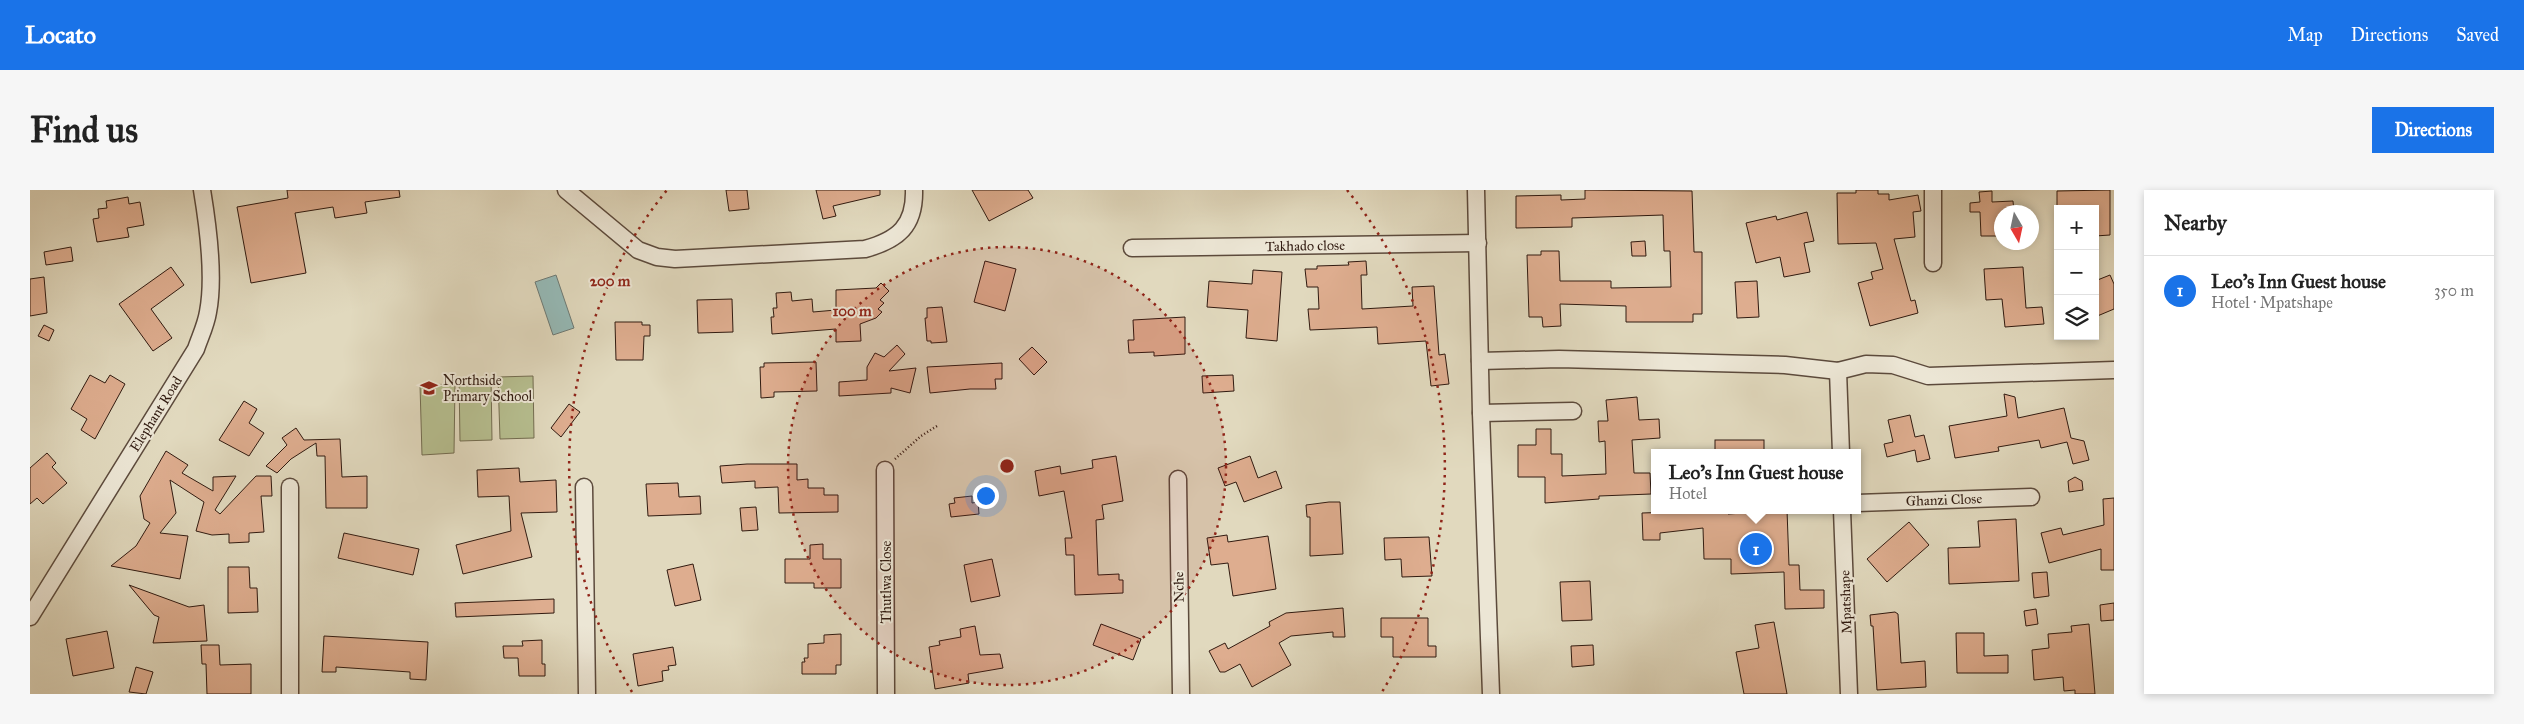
<!DOCTYPE html>
<html lang="en">
<head>
<meta charset="utf-8">
<style>
	body { margin:0; font-family:"IM FELL Great Primer",serif; background:#f6f6f6; color:#222 }
	.controls { position:absolute; right:15px; top:15px; display:grid; overflow:hidden; border-radius:0px; box-shadow:0 2px 8px #0003 }
	.controls button { width:45px; height:45px; display:grid; place-items:center; padding:0; border:0; border-bottom:1px solid #e0e0e0; background:#fff; color:#222; font:25px sans-serif }
	.compass { position:absolute; left:1964px; top:15px; width:45px; height:45px; border-radius:50%; background:#fff; box-shadow:0 2px 8px #0003; rotate:171deg }
	.you { position:absolute; left:955px; top:305px; width:18px; height:18px; margin:-12px; border:4px solid #fff; border-radius:50%; background:#1a73e8; box-shadow:0 0 0 8px #1a73e833 }
	.badge { display:grid; place-items:center; width:32px; height:32px; border-radius:50%; background:#1a73e8; color:#fff; font-size:16px; font-weight:700 }
	.pin { position:absolute; translate:-50% -50%; border:2px solid #fff; box-shadow:0 1px 5px #0006 }
	.popup { position:absolute; left:1621px; top:259px; width:210px; height:65px; box-sizing:border-box; display:grid; place-content:center; border-radius:0px; background:#fff; filter:drop-shadow(0 1px 4px #0005); font-size:16px; white-space:nowrap; color:#767676 }
	.popup b { font-size:19px; color:#222 }
	.popup::after { content:''; position:absolute; left:50%; top:100%; margin-left:-10px; border:10px solid transparent; border-top-color:#fff }
	.list { margin:0; padding:0; list-style:none }
	h2 { display:flex; justify-content:space-between; align-items:center; height:65px; margin:0; padding:0 20px; font-size:21px }
	h2 small { font-size:16px; font-weight:400; color:#767676 }
	.list li { display:grid; grid-template-columns:32px 1fr auto; gap:15px; align-items:center; box-sizing:border-box; height:70px; padding:0 20px; border-top:1px solid #e0e0e0 }
	.list b { display:block; font-size:19px; white-space:nowrap }
	.list p { margin:0; font-size:16px; white-space:nowrap; color:#767676 }
	.list em { font-size:16px; font-style:normal; color:#767676 }
	.icon { flex:none; width:28px; height:28px; fill:none; stroke:currentColor; stroke-width:2; stroke-linecap:round; stroke-linejoin:round }
	.map { position:relative; flex:none; width:2084px; height:504px; overflow:hidden; border-radius:0px }
	header { display:flex; align-items:center; gap:30px; box-sizing:border-box; height:70px; padding:0 25px; background:#1a73e8; color:#fff }
	header strong { font-size:24px }
	nav { display:flex; gap:28px; margin-inline-start:auto; font-size:18px }
	.intro { display:flex; align-items:center; justify-content:space-between; box-sizing:border-box; height:120px; padding:0 30px }
	h1 { margin:0; font-size:35px }
	.button { padding:12px 22px; border-radius:0px; background:#1a73e8; color:#fff; font-size:18px; font-weight:700 }
	main { display:flex; gap:30px; padding:0 30px }
	aside { flex:1; background:#fff; border-radius:0px; box-shadow:0 2px 8px #0003 }
	.map>svg:first-child { display:block }
</style>
</head>
<body>
<header>
<strong>Locato</strong>
<nav><a>Map</a><a>Directions</a><a>Saved</a></nav>
</header>
<div class="intro"><h1>Find us</h1><a class="button">Directions</a></div>
<main>
<div class="map">
<svg width="2084" height="504" viewBox="0 0 2084 504">
	<rect width="100%" height="100%" fill="#e1d9be"/>
	<filter id="stains"><feTurbulence type="fractalNoise" baseFrequency=".004" numOctaves="4"/><feColorMatrix values="0 0 0 0 .2 0 0 0 0 .09 0 0 0 0 .02 0 0 0 .5 -.17"/></filter>
	<radialGradient id="worn" r=".72"><stop offset=".6" stop-color="#630" stop-opacity="0"/><stop offset="1" stop-color="#630" stop-opacity=".3"/></radialGradient>
	<!-- green -->
	<g fill="#b6be8f" stroke="#736c50">
		<polygon points="503,186 504,248 470,249 468,187"/>
		<polygon points="429,188 461,188 462,250 430,251"/>
		<polygon points="425,194 424,263 392,265 390,195"/>
	</g>
	<!-- water -->
	<polygon fill="#95b9b6" stroke="#6d7974" points="526,85 544,138 523,145 505,92"/>
	<!-- building -->
	<g fill="#dead8f" stroke="#301a10">
		<polygon points="257,0 369,0 370,7 335,12 337,23 305,28 303,17 265,23 276,83 221,93 207,17 258,8"/>
		<polygon points="696,0 717,0 719,19 699,21"/>
		<polygon points="786,0 850,0 850,5 803,16 806,26 793,29"/>
		<polygon points="942,0 998,0 1003,8 959,31"/>
		<polygon points="1555,0 1662,1 1664,62 1672,62 1672,124 1663,124 1663,132 1596,132 1596,116 1530,114 1531,136 1513,137 1512,127 1499,127 1497,65 1511,65 1511,61 1529,61 1530,91 1581,91 1581,98 1641,97 1640,61 1634,61 1633,25 1542,28 1542,37 1486,38 1486,6 1531,5 1531,10 1555,9"/>
		<polygon points="1826,0 1848,0 1848,4 1859,4 1859,10 1888,5 1891,21 1883,22 1885,47 1864,49 1881,111 1885,110 1888,123 1840,136 1828,93 1843,89 1841,82 1853,79 1846,53 1808,54 1807,3 1826,3"/>
		<polygon points="2080,0 2080,45 2065,46 2065,19 2027,19 2027,1"/>
		<polygon points="1962,1 1962,12 1983,11 1984,22 1972,22 1972,46 1951,46 1950,22 1940,22 1940,13 1950,12 1949,2"/>
		<polygon points="98,7 99,14 110,12 114,35 97,38 99,47 67,52 63,29 69,28 68,19 77,18 76,11"/>
		<polygon points="1777,22 1784,51 1774,53 1780,82 1754,87 1750,67 1726,73 1716,33 1746,26 1747,30"/>
		<polygon points="1615,51 1616,66 1602,66 1601,52"/>
		<polygon points="41,57 43,71 16,75 14,62"/>
		<polygon points="955,71 986,79 975,121 944,112"/>
		<polygon points="1336,71 1337,85 1331,85 1332,119 1383,116 1382,97 1404,96 1409,165 1415,164 1419,194 1401,196 1396,151 1348,154 1347,137 1280,140 1278,119 1289,119 1288,97 1277,97 1275,79 1287,79 1287,76 1319,75 1318,72"/>
		<polygon points="141,77 154,95 121,119 142,148 123,161 89,114"/>
		<polygon points="1993,77 1996,118 2012,117 2014,134 1975,137 1972,109 1956,110 1954,79"/>
		<polygon points="1223,80 1252,82 1247,151 1216,148 1218,120 1177,117 1179,91 1222,94"/>
		<polygon points="2080,85 2084,94 2084,119 2065,127 2065,91"/>
		<polygon points="14,87 17,123 0,126 0,89"/>
		<polygon points="1727,91 1729,127 1707,128 1705,92"/>
		<polygon points="851,93 859,101 850,110 854,113 848,119 852,122 846,128 830,134 831,151 806,152 806,139 742,144 741,127 744,127 743,118 747,118 746,103 761,102 762,111 782,109 783,122 806,120 806,100 846,98"/>
		<polygon points="702,109 703,142 668,143 667,110"/>
		<polygon points="912,117 917,152 901,153 901,151 897,151 895,128 897,128 897,118"/>
		<polygon points="1155,127 1155,164 1124,166 1124,162 1099,163 1098,150 1104,150 1103,130"/>
		<polygon points="585,132 612,132 612,135 620,135 620,146 614,146 613,170 586,170"/>
		<polygon points="14,135 24,140 19,151 8,146"/>
		<polygon points="867,155 875,164 859,181 886,178 880,203 861,198 861,203 809,206 809,192 837,190 837,177 845,163 854,167"/>
		<polygon points="1002,157 1017,172 1004,185 989,169"/>
		<polygon points="786,172 787,201 744,202 744,207 731,208 730,177 734,177 734,173"/>
		<polygon points="972,173 972,189 965,189 966,199 940,199 900,203 897,177"/>
		<polygon points="60,185 75,193 80,185 95,194 65,249 51,240 57,229 41,219"/>
		<polygon points="1203,185 1204,201 1173,203 1172,186"/>
		<polygon points="1974,204 1985,207 1988,228 2034,218 2041,248 2054,251 2059,270 2043,274 2037,252 2011,258 2009,250 1968,257 1969,261 1925,268 1919,236 1977,226"/>
		<polygon points="1607,207 1609,230 1629,229 1630,248 1602,250 1604,283 1620,283 1621,304 1569,306 1569,309 1515,313 1515,287 1488,287 1488,255 1506,255 1506,239 1521,239 1521,264 1532,264 1532,286 1576,284 1575,251 1569,252 1568,231 1578,231 1576,210"/>
		<polygon points="214,211 227,219 219,233 234,243 219,266 189,250"/>
		<polygon points="539,214 550,222 531,247 521,238"/>
		<polygon points="1880,225 1885,247 1894,245 1900,269 1887,272 1885,260 1857,267 1854,254 1863,252 1858,230"/>
		<polygon points="266,238 274,250 310,249 312,287 337,286 337,318 296,318 295,266 287,266 286,253 261,269 247,283 236,276 257,255 252,248"/>
		<rect x="1685" y="250" width="49" height="13"/>
		<polygon points="136,261 158,275 152,283 183,301 183,287 206,286 185,320 190,324 226,286 241,286 242,306 231,306 234,342 219,343 219,352 199,353 199,344 182,345 166,341 174,312 140,290 146,323 130,343 158,346 150,389 81,376 106,356 120,333 114,329 110,306"/>
		<polygon points="17,263 26,273 22,277 37,293 13,314 7,308 0,314 0,278"/>
		<polygon points="1086,266 1093,311 1072,315 1074,329 1066,330 1068,385 1089,384 1089,390 1093,390 1093,403 1045,405 1044,365 1036,365 1035,348 1042,348 1034,301 1009,306 1005,281 1030,276 1031,284 1063,278 1062,270"/>
		<polygon points="1220,266 1228,288 1246,281 1252,298 1214,312 1206,292 1195,296 1188,278"/>
		<polygon points="717,274 767,274 767,290 778,289 778,298 794,298 794,305 808,305 808,322 749,323 748,297 725,298 725,291 692,293 690,276"/>
		<polygon points="489,278 490,292 526,290 527,322 491,323 502,367 433,384 426,355 481,341 479,306 448,307 447,280"/>
		<polygon points="2045,287 2052,291 2053,300 2039,302 2038,291"/>
		<polygon points="648,293 649,307 670,306 671,324 618,326 616,294"/>
		<polygon points="942,306 942,313 948,312 949,324 921,327 919,314 925,313 924,308"/>
		<polygon points="2084,308 2084,380 2071,380 2071,359 2019,373 2011,343 2031,338 2033,345 2074,335 2073,309"/>
		<polygon points="1299,312 1310,312 1313,364 1280,366 1280,327 1277,327 1276,315"/>
		<polygon points="726,317 728,340 712,341 710,318"/>
		<polygon points="1698,320 1698,324 1757,320 1759,375 1769,375 1770,400 1794,400 1794,418 1755,419 1754,382 1701,384 1701,369 1674,369 1673,338 1630,343 1630,350 1613,350 1612,323"/>
		<polygon points="1986,329 1989,391 1919,394 1918,358 1950,357 1948,331"/>
		<polygon points="1879,332 1899,355 1857,392 1837,369"/>
		<polygon points="314,343 389,359 383,385 308,368"/>
		<polygon points="1197,345 1198,352 1238,346 1246,399 1203,406 1198,373 1181,375 1177,348"/>
		<polygon points="1399,347 1402,386 1372,387 1371,369 1355,370 1354,348"/>
		<polygon points="793,354 793,369 811,369 811,398 784,398 784,393 755,393 755,369 780,369 780,355"/>
		<polygon points="962,369 970,406 941,412 934,375"/>
		<polygon points="663,374 671,410 645,416 637,380"/>
		<polygon points="198,377 219,377 220,398 227,398 228,422 198,423"/>
		<polygon points="2017,382 2019,406 2004,408 2002,383"/>
		<polygon points="1560,391 1562,430 1532,431 1530,392"/>
		<polygon points="99,395 159,417 174,415 177,451 123,453 129,427 124,425"/>
		<polygon points="524,409 524,423 426,427 425,413"/>
		<polygon points="2084,413 2084,430 2071,431 2070,415"/>
		<polygon points="1313,418 1315,447 1303,447 1303,442 1261,446 1249,453 1261,475 1222,497 1210,474 1195,482 1190,482 1179,461 1195,453 1198,459 1240,436 1239,432 1256,423"/>
		<polygon points="2006,419 2008,434 1996,436 1994,421"/>
		<polygon points="1865,422 1868,424 1871,473 1895,471 1896,497 1847,500 1843,436 1841,436 1840,425"/>
		<polygon points="1351,428 1398,428 1398,456 1406,456 1406,467 1363,467 1363,447 1351,447"/>
		<polygon points="1744,432 1757,504 1714,504 1706,462 1729,458 1725,435"/>
		<polygon points="1071,434 1111,449 1103,470 1063,455"/>
		<polygon points="2059,434 2065,504 2045,504 2045,500 2034,501 2033,487 2004,490 2002,460 2019,458 2018,444 2042,442 2041,436"/>
		<polygon points="945,436 950,465 970,464 973,478 938,484 939,493 905,499 899,457 910,455 909,451 931,447 930,439"/>
		<polygon points="77,441 84,478 43,486 36,449"/>
		<polygon points="1926,443 1954,443 1954,466 1978,465 1978,483 1927,483"/>
		<polygon points="811,444 811,475 806,475 806,484 772,484 772,472 775,472 774,468 778,468 778,454 794,453 794,445"/>
		<polygon points="294,446 398,452 396,490 380,489 380,482 306,477 306,482 292,482"/>
		<polygon points="512,450 512,474 515,474 515,486 489,486 488,468 474,468 473,456 493,456 492,451"/>
		<polygon points="171,455 189,455 190,475 221,474 221,504 177,504 176,474 172,474"/>
		<polygon points="1563,455 1564,475 1542,477 1541,456"/>
		<polygon points="643,457 646,475 638,476 639,480 632,481 633,491 608,496 603,464"/>
		<polygon points="106,477 123,482 116,504 99,502"/>
	</g>
	<g fill="none" stroke-linecap="round" stroke-linejoin="round">
		<!-- minor casing -->
		<g stroke="#5c4a3c" stroke-width="19">
			<g id="minor">
				<path d="M536,0l72,60 19,7 18,2 190,-10c33,-9 50,-23 49,-59"/>
				<polyline points="1446,0 1451,223 1461,504"/>
				<polyline points="1903,0 1903,73"/>
				<polyline points="1102,58 1448,53"/>
				<polyline points="1450,171 1529,169 1755,175 1808,181 1836,174 1863,175 1898,186 2084,180"/>
				<polyline points="1808,181 1811,263"/>
				<polyline points="1451,223 1543,221"/>
				<polyline points="855,280 856,504"/>
				<polyline points="1148,289 1151,504"/>
				<polyline points="554,297 557,504"/>
				<polyline points="1827,313 2001,307"/>
				<polyline points="1812,320 1819,504"/>
				<path d="M0,427l166,-268c4,-12 10,-24 12,-37 7,-36 0,-86 -6,-122"/>
				<polyline points="260,504 260,297"/>
			</g>
		</g>
		<!-- path -->
		<polyline stroke="#301a10" stroke-width="2.5" stroke-dasharray="1 2.5" stroke-linecap="butt" points="865,269 891,246 907,236"/>
		<!-- minor -->
		<use href="#minor" stroke="#ece6d5" stroke-width="16"/>
	</g>
	<!-- distance rings -->
	<circle cx="977" cy="276" r="219" fill="#8f2418" fill-opacity=".12"/>
	<g fill="none" stroke="#8f2418" stroke-width="2.5" stroke-dasharray="2.5 5">
		<circle cx="977" cy="276" r="219"/>
		<path d="M602 502A438 438 0 0 1 637 0M1317 0A438 438 0 0 1 1352 502"/>
	</g>
	<!-- icons -->
	<defs>
		<g id="school-bare" transform="scale(1.35)"><path d="M0-5L7-2L0 1L-7-2ZM-4 1L0 2.5L4 1V4Q0 6-4 4Z" fill="#8f2418" stroke="#ece6d5" stroke-width="2.5" paint-order="stroke"/></g>
	</defs>
	<g fill-rule="evenodd">
		<use href="#school-bare" x="399" y="198"/>
	</g>
	<g text-anchor="middle" dominant-baseline="central" stroke-width="4" stroke-linejoin="round" paint-order="stroke">
		<!-- street labels -->
		<g font-size="14" fill="#301a10" stroke="#ece6d5">
			<text transform="translate(1275 56) rotate(-1)">Takhado close</text>
			<text transform="translate(126 224) rotate(-58)">Elephant Road</text>
			<text transform="translate(1914 310) rotate(-2)">Ghanzi Close</text>
			<text transform="translate(856 392) rotate(-90)">Thutlwa Close</text>
			<text transform="translate(1149 397) rotate(-91)">Nche</text>
			<text transform="translate(1816 412) rotate(-92)">Mpatshape</text>
		</g>
		<!-- poi labels -->
		<g font-size="14" fill="#301a10" stroke="#ece6d5" text-anchor="start">
			<text x="413" y="190">Northside<tspan x="413" dy="16">Primary School</tspan></text>
		</g>
	</g>
	<circle cx="977" cy="276" r="8" fill="#8f2418" stroke="#ece6d5" stroke-width="2.5"/>
	<g font-size="15" text-anchor="middle" font-weight="bold" fill="#8f2418" stroke="#ece6d5" stroke-width="4" stroke-linejoin="round" paint-order="stroke">
		<text x="580" y="96">200 m</text>
		<text x="822" y="126">100 m</text>
	</g>
	<rect width="100%" height="100%" filter="url(#stains)"/>
	<rect width="100%" height="100%" fill="url(#worn)"/>
</svg>
<div class="controls">
<button>+</button>
<button>−</button>
<button><svg class="icon" aria-label="layers" viewBox="0 0 24 24"><path d="M12 4l9 5-9 5-9-5zM3 14l9 5 9-5"/></svg></button>
</div>
<svg class="compass" viewBox="-18 -18 36 36"><path d="M0-13l5 13h-10z" fill="#e53935"/><path d="M0 13l5-13h-10z" fill="#767676"/></svg>
<div class="you"></div>
<div class="pin badge" style="left:1726px;top:359px">1</div>
<div class="popup"><b>Leo's Inn Guest house</b>Hotel</div>
</div>
<aside>
<h2>Nearby<small></small></h2>
<ul class="list">
<li><span class="badge">1</span><div><b>Leo's Inn Guest house</b><p>Hotel · Mpatshape</p></div><em>350 m</em></li>
</ul>
</aside>
</main>
</body>
</html>
